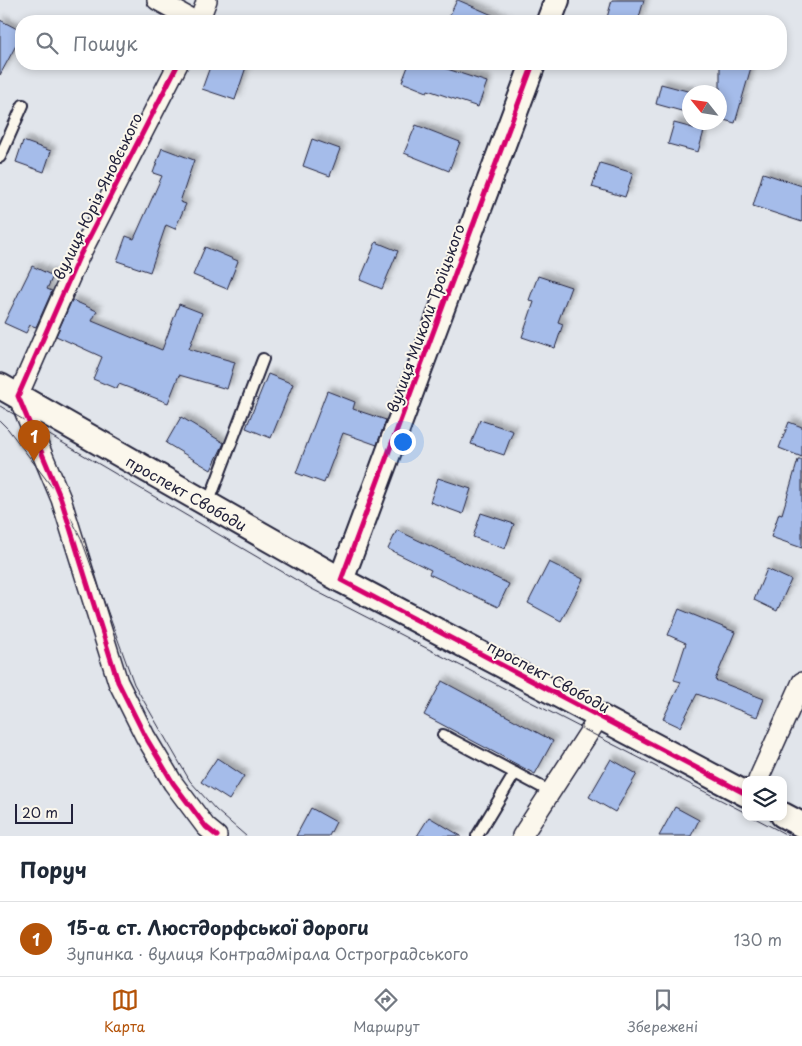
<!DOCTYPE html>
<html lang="uk">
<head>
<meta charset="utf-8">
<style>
	body { margin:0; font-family:"Playpen Sans",sans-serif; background:#f2f2f3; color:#1f2937 }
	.controls { position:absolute; right:15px; bottom:15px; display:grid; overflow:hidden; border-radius:10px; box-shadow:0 2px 8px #0003 }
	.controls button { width:45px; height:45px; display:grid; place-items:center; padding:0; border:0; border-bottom:1px solid #e0e1e3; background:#fff; color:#1f2937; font:25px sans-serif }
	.compass { position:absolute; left:682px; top:85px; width:45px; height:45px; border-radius:50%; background:#fff; box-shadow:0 2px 8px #0003; rotate:300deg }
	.scale { position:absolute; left:15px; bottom:12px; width:58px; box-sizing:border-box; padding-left:5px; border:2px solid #22223b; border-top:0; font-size:14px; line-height:18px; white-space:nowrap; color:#22223b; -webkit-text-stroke:4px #fbf7ec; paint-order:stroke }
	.you { position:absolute; left:402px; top:441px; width:18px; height:18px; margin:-12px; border:4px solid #fff; border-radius:50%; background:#1a73e8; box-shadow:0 0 0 8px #1a73e833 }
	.badge { display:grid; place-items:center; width:32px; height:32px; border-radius:50%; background:#b45309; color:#fff; font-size:16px; font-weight:700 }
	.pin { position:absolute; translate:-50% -41px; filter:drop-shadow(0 1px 2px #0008) }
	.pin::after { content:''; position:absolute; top:26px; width:18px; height:15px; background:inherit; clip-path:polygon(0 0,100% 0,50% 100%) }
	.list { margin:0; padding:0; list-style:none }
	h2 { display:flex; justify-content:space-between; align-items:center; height:65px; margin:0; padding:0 20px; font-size:21px }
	h2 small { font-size:16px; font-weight:400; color:#747a83 }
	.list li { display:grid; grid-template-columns:32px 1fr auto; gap:15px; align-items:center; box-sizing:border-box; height:75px; padding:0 20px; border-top:1px solid #e0e1e3 }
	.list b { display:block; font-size:19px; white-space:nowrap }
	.list p { margin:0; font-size:16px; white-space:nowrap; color:#747a83 }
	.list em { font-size:16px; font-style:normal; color:#747a83 }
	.icon { flex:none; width:28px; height:28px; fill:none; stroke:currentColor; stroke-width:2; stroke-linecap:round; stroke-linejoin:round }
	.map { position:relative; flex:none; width:802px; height:836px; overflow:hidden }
	.search { position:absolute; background:#fff; box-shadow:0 2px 8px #0003; left:15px; right:15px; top:15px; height:55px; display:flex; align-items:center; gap:12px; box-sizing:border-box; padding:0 18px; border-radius:20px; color:#747a83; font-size:19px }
	.sheet { height:140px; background:#fff }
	nav { display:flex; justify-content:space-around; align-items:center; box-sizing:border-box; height:70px; border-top:1px solid #e0e1e3; background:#fff; font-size:14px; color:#747a83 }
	nav a { display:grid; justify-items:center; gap:2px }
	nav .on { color:#b45309 }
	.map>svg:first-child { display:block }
</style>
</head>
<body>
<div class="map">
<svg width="802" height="836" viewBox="0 0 802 836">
	<defs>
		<filter id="shadow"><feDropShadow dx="4.5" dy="-4.5" stdDeviation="2.5" flood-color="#0004"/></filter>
	</defs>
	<rect width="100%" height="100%" fill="#e1e5eb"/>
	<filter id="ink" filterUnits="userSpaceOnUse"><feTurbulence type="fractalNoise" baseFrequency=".02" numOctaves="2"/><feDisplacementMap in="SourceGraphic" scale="10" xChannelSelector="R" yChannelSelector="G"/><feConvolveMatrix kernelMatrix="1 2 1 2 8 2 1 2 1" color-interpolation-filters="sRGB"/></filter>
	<g filter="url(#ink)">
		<!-- building -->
		<g fill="#a5bcea" stroke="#22223b" filter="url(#shadow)">
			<polygon points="457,0 458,0 506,21 447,21"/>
			<polygon points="612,0 644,0 638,21 606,21"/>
			<polygon points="0,20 21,31 21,36 0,75"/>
			<polygon points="211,64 247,64 235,100 202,89"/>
			<polygon points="409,64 432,64 487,82 478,107 428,90 427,92 402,82"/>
			<polygon points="720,64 752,64 735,123 720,119"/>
			<polygon points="661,84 691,92 685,112 656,104"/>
			<polygon points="674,123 704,131 698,152 668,144"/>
			<polygon points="416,125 460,142 449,171 404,153"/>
			<polygon points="312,139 340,149 330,176 303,166"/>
			<polygon points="23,141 51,151 44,172 16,162"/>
			<polygon points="162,148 194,160 180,202 186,204 175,229 166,225 150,272 117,261 126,236 134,239 162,176 153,173"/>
			<polygon points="600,163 633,173 625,197 592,187"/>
			<polygon points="763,173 802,186 802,222 753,206"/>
			<polygon points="376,242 398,251 382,289 360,280"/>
			<polygon points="205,247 238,261 227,289 193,275"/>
			<polygon points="32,266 53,276 47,289 52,291 36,327 30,325 26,333 4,323"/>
			<polygon points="538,276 571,287 558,322 563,324 555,348 522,337 534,302 529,300"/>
			<polygon points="72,300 97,311 92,321 162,350 179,304 202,313 189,349 235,362 227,389 179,375 168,403 119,384 117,389 93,379 102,357 56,336"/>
			<polygon points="268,374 293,384 271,438 246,428"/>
			<polygon points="327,391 355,402 353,409 386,420 377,445 343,433 324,483 296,473"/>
			<polygon points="181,417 224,443 211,470 166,443"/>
			<polygon points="480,420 513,431 504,455 471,444"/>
			<polygon points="789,422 802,427 802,457 779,448"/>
			<polygon points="798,460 802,460 802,548 771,537 779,513 782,514"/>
			<polygon points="438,478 471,489 463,514 430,502"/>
			<polygon points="481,513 514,524 505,549 473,537"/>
			<polygon points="397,530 509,584 498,607 429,574 431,570 388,549"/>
			<polygon points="549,562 583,579 561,621 528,603"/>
			<polygon points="767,569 791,580 777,611 754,600"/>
			<polygon points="679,609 735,632 715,680 764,699 757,717 697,694 680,727 663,719 681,682 674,680 686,643 668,635"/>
			<polygon points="442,681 553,741 535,774 424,715"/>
			<polygon points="217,758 244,776 229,800 201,782"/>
			<polygon points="611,759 637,774 615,812 589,797"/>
			<polygon points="675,807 699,820 691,836 659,836"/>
			<polygon points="311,808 336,822 329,836 296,836"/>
			<polygon points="429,817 461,836 417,836"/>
		</g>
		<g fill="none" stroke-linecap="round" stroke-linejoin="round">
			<!-- service casing -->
			<g stroke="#22223b" stroke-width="14">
				<g id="service">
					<polyline points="0,157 23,105"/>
					<polyline points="208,504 263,359"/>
					<polyline points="443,735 551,792"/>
					<polyline points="477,836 515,773"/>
				</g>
			</g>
			<!-- minor casing -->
			<g stroke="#22223b" stroke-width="22">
				<g id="minor">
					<polyline points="157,0 195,21"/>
					<polyline points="199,21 207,0"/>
					<polyline points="178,64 79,257 18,396 61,499 118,682 145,736 173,783 206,827 217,836"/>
					<polyline points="758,780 802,682"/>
					<polyline points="522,836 599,717"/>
				</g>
			</g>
			<!-- tertiary casing -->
			<g stroke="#22223b" stroke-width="28">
				<g id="tertiary">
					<polyline points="549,21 557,0"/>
					<path id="s1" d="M0,386l341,194 405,214"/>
					<polyline points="341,580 533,64"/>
					<polyline points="783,815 802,825"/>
				</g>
			</g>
			<!-- service -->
			<use href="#service" stroke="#fbf7ec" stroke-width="10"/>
			<!-- minor -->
			<use href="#minor" stroke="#fbf7ec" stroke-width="19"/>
			<!-- tertiary -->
			<use href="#tertiary" stroke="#fbf7ec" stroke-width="24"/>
			<!-- tram -->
			<g stroke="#22223b" stroke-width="1">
				<polyline points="0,406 310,588 746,813"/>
				<polyline points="0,421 8,429 61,499 81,538 134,684 190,781 216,810 246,836"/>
				<polyline points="753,817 789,836"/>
			</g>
			<!-- cycleway casing -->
			<g stroke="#fbf7ec" stroke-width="8">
				<g id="cycleway">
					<polyline points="178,64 79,257 18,396 61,499 118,682 145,736 173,783 206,827 217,836"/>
					<polyline points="533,64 341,580 746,794"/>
				</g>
			</g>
			<!-- cycleway -->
			<use href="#cycleway" stroke="#d6006c" stroke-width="5"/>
		</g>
	</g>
	<g text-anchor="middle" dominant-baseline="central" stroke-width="4" stroke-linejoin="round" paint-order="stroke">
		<!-- street labels -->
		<g font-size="15" fill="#22223b" stroke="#fbf7ec">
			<text transform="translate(97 196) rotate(-64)">вулиця Юрія Яновського</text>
			<text transform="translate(425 318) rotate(-70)">вулиця Миколи Троїцького</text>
			<text stroke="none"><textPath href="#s1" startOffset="215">проспект Свободи</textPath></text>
			<text transform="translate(549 676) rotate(28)">проспект Свободи</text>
		</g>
	</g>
</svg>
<div class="controls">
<button><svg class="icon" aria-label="layers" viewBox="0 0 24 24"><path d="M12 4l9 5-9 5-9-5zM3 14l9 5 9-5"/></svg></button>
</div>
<svg class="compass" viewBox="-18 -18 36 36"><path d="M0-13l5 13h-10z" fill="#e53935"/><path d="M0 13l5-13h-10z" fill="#747a83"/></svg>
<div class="scale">20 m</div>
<div class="you"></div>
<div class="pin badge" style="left:34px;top:461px">1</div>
<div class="search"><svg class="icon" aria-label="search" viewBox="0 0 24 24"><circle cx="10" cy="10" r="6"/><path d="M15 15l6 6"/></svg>Пошук</div>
</div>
<section class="sheet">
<h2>Поруч<small></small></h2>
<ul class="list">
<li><span class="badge">1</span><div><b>15-а ст. Люстдорфської дороги</b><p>Зупинка · вулиця Контрадмірала Остроградського</p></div><em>130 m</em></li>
</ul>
</section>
<nav>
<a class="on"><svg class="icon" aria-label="map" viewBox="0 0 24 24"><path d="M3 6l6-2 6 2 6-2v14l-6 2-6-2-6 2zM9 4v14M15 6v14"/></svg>Карта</a>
<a><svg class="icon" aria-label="directions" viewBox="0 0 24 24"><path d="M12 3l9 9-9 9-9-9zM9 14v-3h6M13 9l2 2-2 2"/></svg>Маршрут</a>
<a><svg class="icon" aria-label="saved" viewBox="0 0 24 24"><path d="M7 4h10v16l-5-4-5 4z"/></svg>Збережені</a>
</nav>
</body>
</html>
